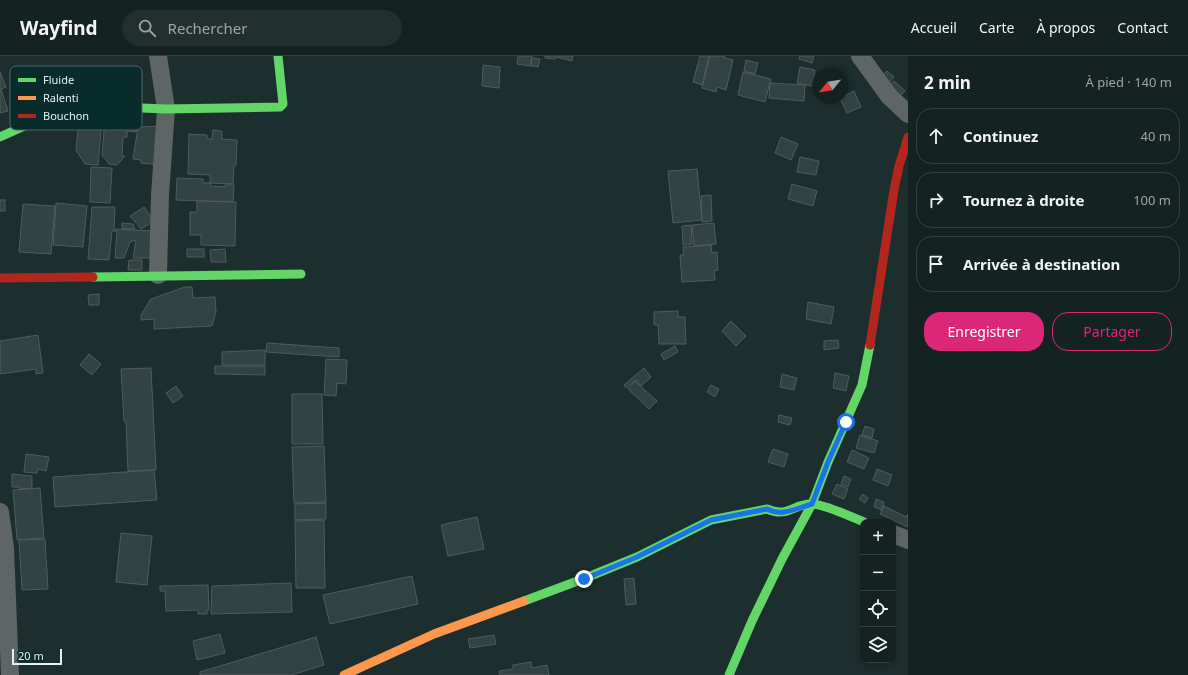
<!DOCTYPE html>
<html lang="fr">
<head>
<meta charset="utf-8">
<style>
	body { margin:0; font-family:"Noto Sans",sans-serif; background:#222f2f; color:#f1f3f6 }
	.controls { position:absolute; right:12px; bottom:12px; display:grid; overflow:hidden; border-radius:8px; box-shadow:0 2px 6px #0003 }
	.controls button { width:36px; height:36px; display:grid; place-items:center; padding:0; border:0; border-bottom:1px solid #343f40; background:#152222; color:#f1f3f6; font:20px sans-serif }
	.compass { position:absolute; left:812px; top:12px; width:36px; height:36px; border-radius:50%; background:#152222; box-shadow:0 2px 6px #0003; rotate:240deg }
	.scale { position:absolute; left:12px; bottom:10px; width:50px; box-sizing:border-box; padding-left:4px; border:2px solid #dff1f0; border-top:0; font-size:11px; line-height:14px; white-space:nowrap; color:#dff1f0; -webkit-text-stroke:3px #0a2b2b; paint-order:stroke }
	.stop { position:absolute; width:12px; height:12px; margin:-9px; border:3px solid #1a73e8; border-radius:50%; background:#fff }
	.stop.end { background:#1a73e8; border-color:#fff; box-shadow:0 1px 4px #0008 }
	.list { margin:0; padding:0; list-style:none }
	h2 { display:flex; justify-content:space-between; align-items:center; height:52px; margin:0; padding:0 16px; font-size:17px }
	h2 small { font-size:13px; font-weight:400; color:#9da4a5 }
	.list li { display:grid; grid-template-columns:26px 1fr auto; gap:12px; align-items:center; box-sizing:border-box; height:56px; margin:0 8px 8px; padding:0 8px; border:1px solid #343f40; border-radius:16px }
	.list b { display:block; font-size:15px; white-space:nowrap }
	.list em { font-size:13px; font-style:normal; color:#9da4a5 }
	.actions { display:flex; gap:8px; padding:12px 16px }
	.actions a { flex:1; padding:9px 0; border:1px solid #db2777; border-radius:16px; text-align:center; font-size:14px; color:#db2777 }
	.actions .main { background:#db2777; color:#fff }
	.icon { flex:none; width:22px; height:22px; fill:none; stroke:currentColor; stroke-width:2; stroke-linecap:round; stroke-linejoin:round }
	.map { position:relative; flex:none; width:908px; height:619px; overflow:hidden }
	header { display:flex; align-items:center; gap:24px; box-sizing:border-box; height:56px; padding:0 20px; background:#152222; border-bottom:1px solid #343f40 }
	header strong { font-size:19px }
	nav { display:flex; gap:22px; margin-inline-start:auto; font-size:14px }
	.search { width:280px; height:36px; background:#222f2f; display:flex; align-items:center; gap:10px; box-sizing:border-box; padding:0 14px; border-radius:22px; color:#9da4a5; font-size:15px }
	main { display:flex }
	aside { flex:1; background:#152222 }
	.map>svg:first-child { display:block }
</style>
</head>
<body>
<header>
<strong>Wayfind</strong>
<div class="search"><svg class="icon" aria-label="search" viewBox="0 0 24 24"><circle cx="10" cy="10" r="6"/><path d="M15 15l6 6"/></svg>Rechercher</div>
<nav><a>Accueil</a><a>Carte</a><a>À propos</a><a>Contact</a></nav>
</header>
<main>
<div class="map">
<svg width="908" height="619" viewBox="0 0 908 619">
	<rect width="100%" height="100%" fill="#1c2e2e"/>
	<!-- building -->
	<g fill="#324343" stroke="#4e5c5c">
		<polygon points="518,0 532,0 530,10 517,8"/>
		<polygon points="545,0 573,0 572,5 556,1 555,3 545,2"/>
		<polygon points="700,0 709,0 702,29 693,26"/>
		<polygon points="710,0 725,0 724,2 733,4 726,34 717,31 716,36 702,32"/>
		<polygon points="800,0 814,0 812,7 799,3"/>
		<polygon points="532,2 540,3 538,11 531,10"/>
		<polygon points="746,4 758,7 755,18 744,15"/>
		<polygon points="483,9 500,11 499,32 482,30"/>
		<polygon points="800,11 815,14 812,30 797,27"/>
		<polygon points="887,15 894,21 884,33 876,26"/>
		<polygon points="0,16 6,31 1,33 8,55 0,57"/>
		<polygon points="743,16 771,23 765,46 738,39"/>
		<polygon points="894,25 905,35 900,40 885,34"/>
		<polygon points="770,27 805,29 804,45 769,42"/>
		<polygon points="854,35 861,51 847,57 840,42"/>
		<polygon points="105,63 137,66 136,76 127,75 127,81 123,81 122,100 125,100 117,109 109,108 102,99"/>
		<polygon points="79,64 102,64 98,109 85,108 76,94"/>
		<polygon points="163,70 161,109 141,107 141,104 133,103 138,71"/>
		<polygon points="213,74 222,75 222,83 237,84 236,109 234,109 233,128 210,127 210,119 188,118 189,78 207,79 207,83 212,83"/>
		<polygon points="781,81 798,88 791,104 775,97"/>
		<polygon points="800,101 819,105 816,119 797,116"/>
		<polygon points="91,111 112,112 110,147 90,146"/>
		<polygon points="697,113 702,164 673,167 668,115"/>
		<polygon points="177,122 203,123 203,127 210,127 211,130 225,131 225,129 234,129 233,146 176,144"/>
		<polygon points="792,128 817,135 813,150 788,143"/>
		<polygon points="711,139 712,165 702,166 701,140"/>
		<rect x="0" y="144" width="5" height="11"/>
		<polygon points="197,145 236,146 235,190 201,189 201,179 190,179 190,156 197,156"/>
		<polygon points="56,147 87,150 83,191 53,189"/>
		<polygon points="23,148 55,150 51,198 19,196"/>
		<polygon points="92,151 115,151 114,173 154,175 155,202 133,202 136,184 130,186 124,202 115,202 117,175 112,175 109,204 88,203"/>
		<polygon points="144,151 154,165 141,173 130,160"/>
		<polygon points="122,167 133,168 135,173 122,173"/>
		<polygon points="714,167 716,188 694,190 692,169"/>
		<polygon points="691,169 692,188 683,189 682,170"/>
		<polygon points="711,189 712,197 717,196 718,214 714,215 715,224 682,226 680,199 684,199 683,191"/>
		<rect x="187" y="193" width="17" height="8"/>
		<polygon points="225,193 226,206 211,206 210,194"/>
		<polygon points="129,204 142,204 142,214 128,214"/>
		<polygon points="185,231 192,231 193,242 215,241 216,256 212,270 154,273 154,263 141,264 141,259 151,243"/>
		<polygon points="99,238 99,249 89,249 88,239"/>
		<polygon points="808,246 834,251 831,268 806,263"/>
		<polygon points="678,255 678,261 685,261 686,288 659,288 658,269 654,269 654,256"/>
		<polygon points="731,265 746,280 736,290 722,275"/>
		<polygon points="38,279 43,317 36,318 36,313 0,318 0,285"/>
		<polygon points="838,284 839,292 824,294 824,285"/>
		<polygon points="267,287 339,292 339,301 266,296"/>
		<polygon points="675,290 678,296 664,304 661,298"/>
		<polygon points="265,294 265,309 222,309 222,296"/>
		<polygon points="89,298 101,308 92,319 80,309"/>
		<polygon points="326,303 347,304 346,328 337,327 336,340 324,339"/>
		<polygon points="215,310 265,310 265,319 215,318"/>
		<polygon points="151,312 156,414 128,415 126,366 124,365 121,313"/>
		<polygon points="644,312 651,321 641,330 636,324 626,332 624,329"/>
		<polygon points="835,317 849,320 846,335 833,332"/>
		<polygon points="782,318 797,322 794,334 780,331"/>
		<polygon points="635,325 657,345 649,353 628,333"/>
		<polygon points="711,329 719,333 715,341 707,336"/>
		<polygon points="176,330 183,340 173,347 166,337"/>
		<polygon points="292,338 322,338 323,388 292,388"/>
		<polygon points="779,359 792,362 790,369 778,366"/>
		<polygon points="865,370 874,373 872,382 862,379"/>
		<polygon points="860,379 878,385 874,397 856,392"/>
		<polygon points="324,390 326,446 294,447 292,391"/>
		<polygon points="773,393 788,398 784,411 768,406"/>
		<polygon points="852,394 869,402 864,413 847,406"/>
		<polygon points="26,398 49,401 46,415 38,413 37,417 24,416"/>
		<polygon points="877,413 892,419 888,430 873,424"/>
		<polygon points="154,414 157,444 55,451 53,421"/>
		<polygon points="12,418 32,420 32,432 20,433 20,431 12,431"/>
		<polygon points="844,420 851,423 848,431 841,428"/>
		<polygon points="837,428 848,433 844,443 832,438"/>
		<polygon points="40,432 44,482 17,484 13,434"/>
		<polygon points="863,438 868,442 865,447 859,443"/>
		<polygon points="876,443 884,446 882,454 874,451"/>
		<polygon points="326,447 326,463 295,464 295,448"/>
		<polygon points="884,450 906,461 908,458 908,471 880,458"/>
		<polygon points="477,461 484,493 448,500 441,469"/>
		<polygon points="324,464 325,532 296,532 295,465"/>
		<polygon points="121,477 152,480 147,529 116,526"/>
		<polygon points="45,483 48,533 22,534 19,484"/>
		<polygon points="412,520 418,548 330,568 323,539"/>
		<polygon points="634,522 636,548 626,549 624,523"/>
		<polygon points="291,527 292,556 211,558 212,530"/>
		<polygon points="208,529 209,554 207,554 207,558 198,558 198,554 166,555 165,535 160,535 160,530"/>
		<polygon points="220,578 225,597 197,604 193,585"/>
		<polygon points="494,579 496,588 470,592 468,583"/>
		<polygon points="316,581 324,609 291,619 200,619 200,616"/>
		<polygon points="531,606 532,612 547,609 549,619 500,619 499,615 513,613 513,609"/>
	</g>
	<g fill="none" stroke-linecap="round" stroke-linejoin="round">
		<!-- street -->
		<g stroke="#5d6565" stroke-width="18">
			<polyline points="158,0 166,53 160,139 158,219"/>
			<polyline points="860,0 889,40 908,58"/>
			<polyline points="0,456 5,492 10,619"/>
			<polyline points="893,478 908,484"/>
		</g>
		<!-- fast -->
		<g stroke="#63d668" stroke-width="9">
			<polyline points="0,81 65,52 94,50 166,53 280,51 283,48 278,0"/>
			<polyline points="93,221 301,218"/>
			<path d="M524,545l59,-22 54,-22 74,-37 56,-11c21,9 26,-5 44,-5 14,0 40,13 53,18"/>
			<polyline points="729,619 752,565 782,503 812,448 828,406 862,329 870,289"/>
		</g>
		<!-- slow -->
		<polyline stroke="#ff974d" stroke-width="9" points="344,619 434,578 524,545"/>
		<!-- jam -->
		<g stroke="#b3261e" stroke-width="9">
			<polyline points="0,222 93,221"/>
			<polyline points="870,289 894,134 899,110 908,81"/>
		</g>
	</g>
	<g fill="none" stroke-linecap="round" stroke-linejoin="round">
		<!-- route -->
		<path stroke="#1a73e8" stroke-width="5" d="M584,523l53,-22 74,-37 56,-11c15,8 30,-1 45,-5l16,-42 18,-40"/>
	</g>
	<!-- legend -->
	<rect x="10" y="10" width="132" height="64" rx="6" fill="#0a2b2b" stroke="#4a6666" stroke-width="1"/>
	<rect x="18" y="22" width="18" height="4" fill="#63d668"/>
	<rect x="18" y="40" width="18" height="4" fill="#ff974d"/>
	<rect x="18" y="58" width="18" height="4" fill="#b3261e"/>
	<g font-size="11" fill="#dff1f0">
		<text x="43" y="28">Fluide</text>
		<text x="43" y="46">Ralenti</text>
		<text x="43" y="64">Bouchon</text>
	</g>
</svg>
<div class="controls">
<button>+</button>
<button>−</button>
<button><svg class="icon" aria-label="locate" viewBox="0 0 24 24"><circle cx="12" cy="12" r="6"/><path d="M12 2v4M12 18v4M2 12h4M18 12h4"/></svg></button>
<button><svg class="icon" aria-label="layers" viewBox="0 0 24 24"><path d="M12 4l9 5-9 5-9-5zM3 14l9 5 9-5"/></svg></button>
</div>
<svg class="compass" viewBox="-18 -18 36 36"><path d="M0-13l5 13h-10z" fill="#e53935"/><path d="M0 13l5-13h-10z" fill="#9da4a5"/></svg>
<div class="scale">20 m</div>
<div class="stop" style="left:846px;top:366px"></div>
<div class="stop end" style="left:584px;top:523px"></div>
</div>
<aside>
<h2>2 min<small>À pied · 140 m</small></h2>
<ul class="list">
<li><svg class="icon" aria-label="ahead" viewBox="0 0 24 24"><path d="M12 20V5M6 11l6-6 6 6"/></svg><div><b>Continuez</b></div><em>40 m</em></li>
<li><svg class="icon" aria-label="right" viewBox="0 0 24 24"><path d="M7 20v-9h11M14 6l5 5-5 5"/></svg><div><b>Tournez à droite</b></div><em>100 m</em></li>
<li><svg class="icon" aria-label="arrive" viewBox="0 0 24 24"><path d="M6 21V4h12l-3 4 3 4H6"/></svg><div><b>Arrivée à destination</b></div></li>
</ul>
<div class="actions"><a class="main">Enregistrer</a><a>Partager</a></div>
</aside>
</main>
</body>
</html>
